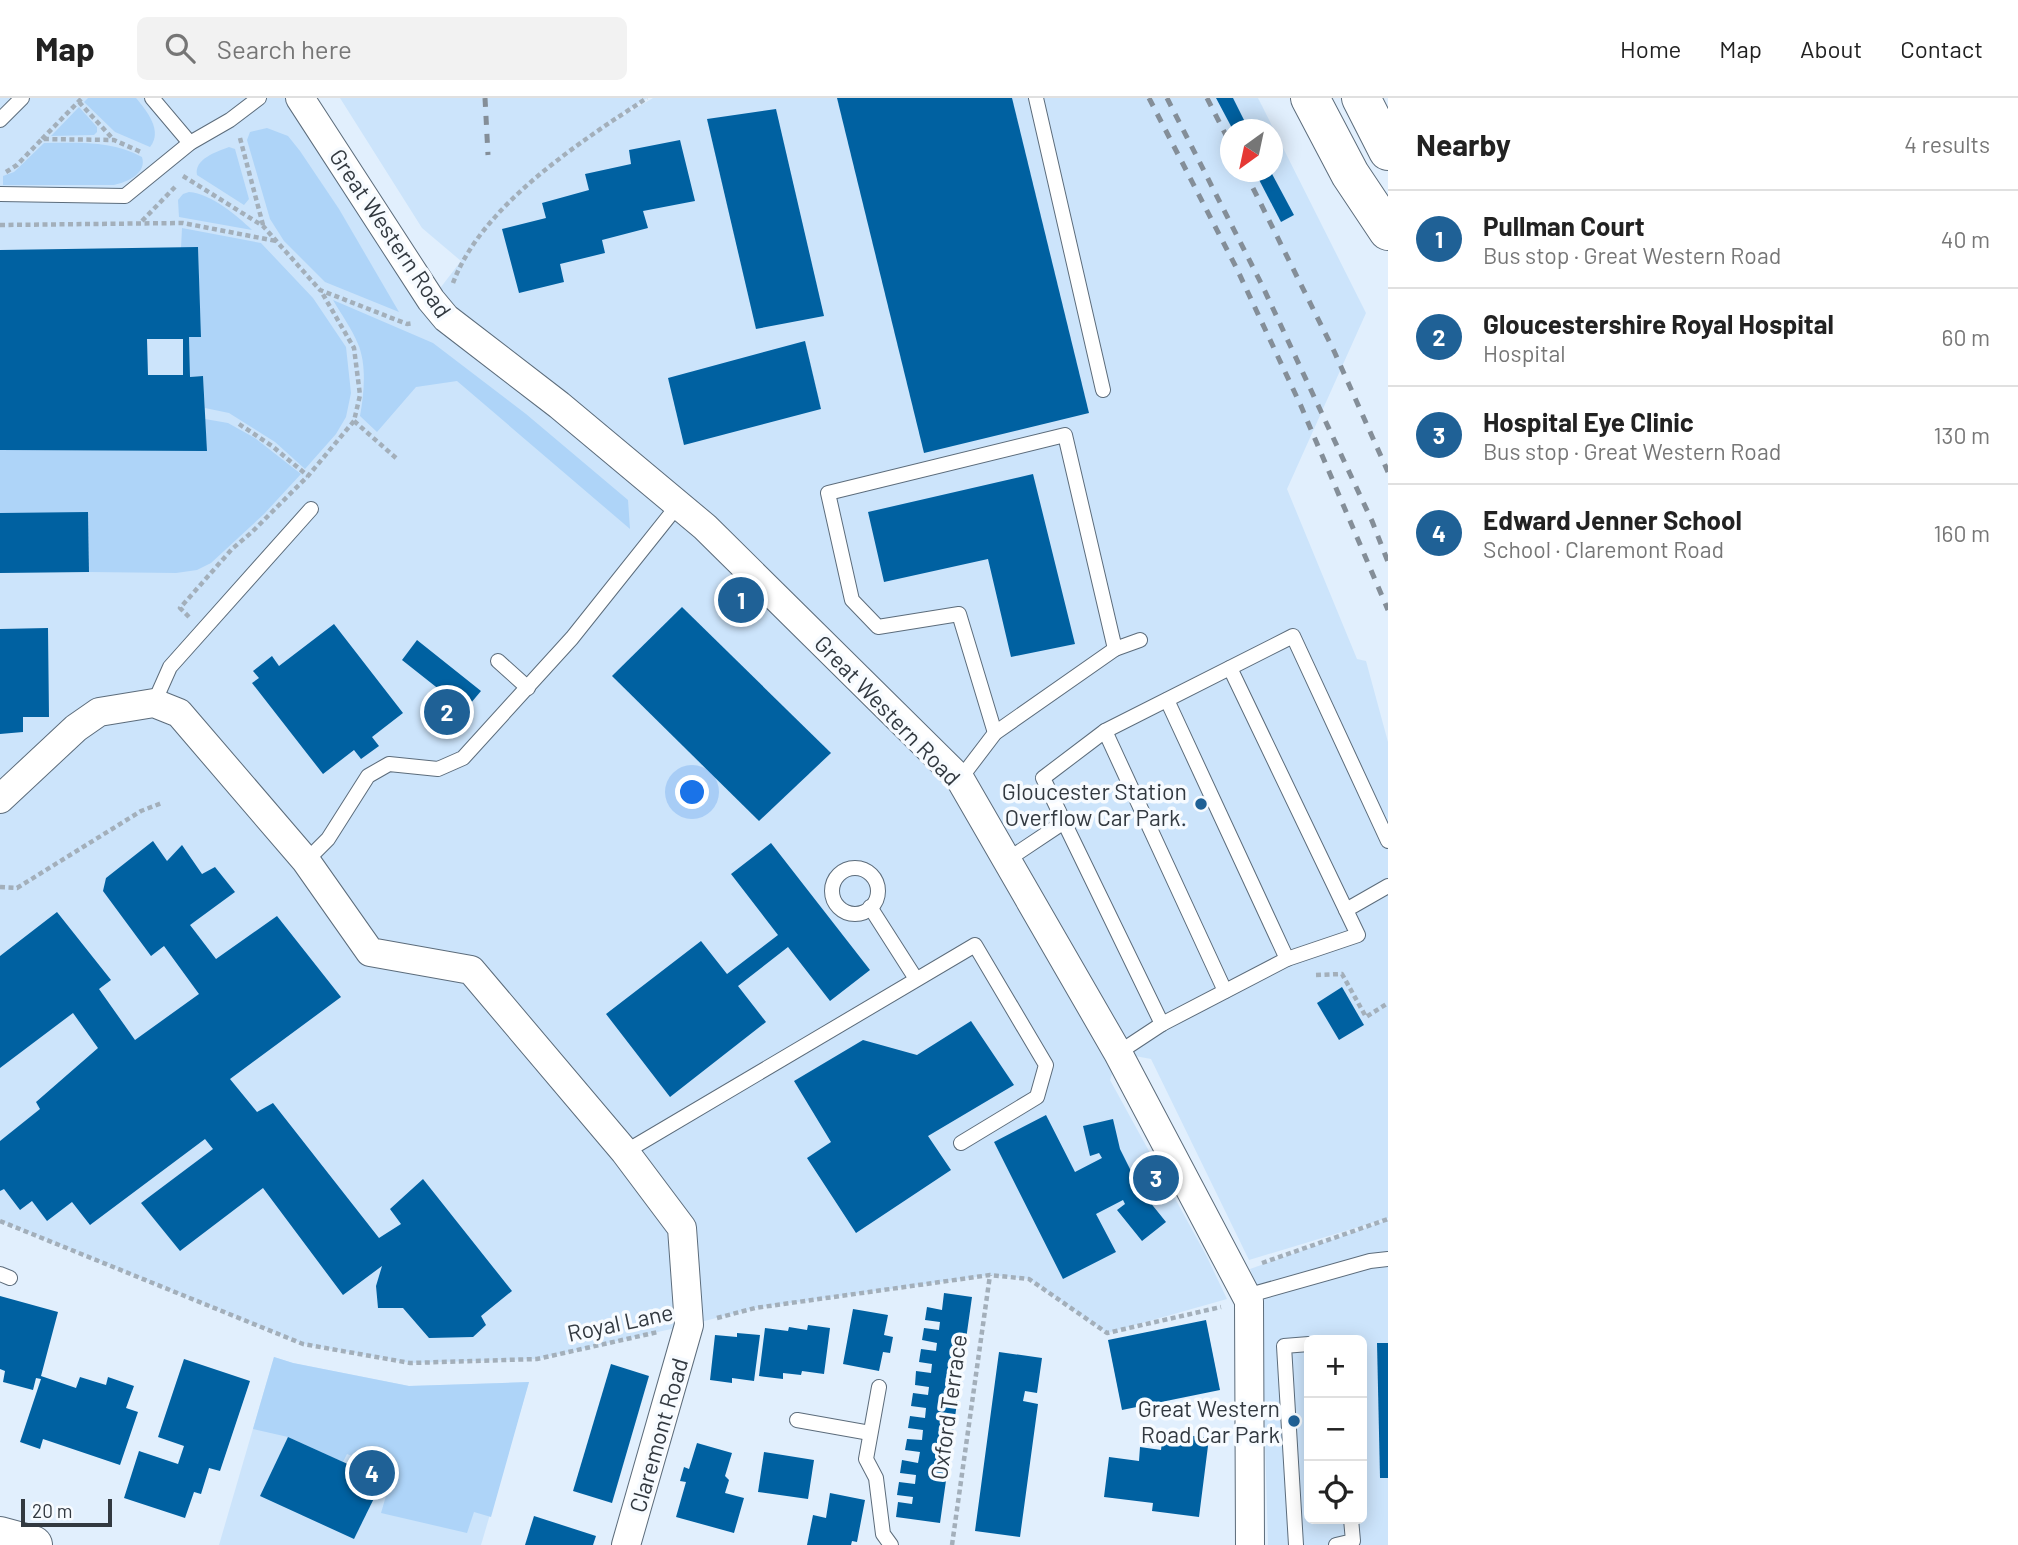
<!DOCTYPE html>
<html lang="en">
<head>
<meta charset="utf-8">
<style>
	body { margin:0; font-family:Barlow,sans-serif; background:#f2f2f2; color:#222 }
	.controls { position:absolute; right:21px; bottom:21px; display:grid; overflow:hidden; border-radius:10px; box-shadow:0 4px 18px #0003 }
	.controls button { width:63px; height:63px; display:grid; place-items:center; padding:0; border:0; border-bottom:2px solid #e0e0e0; background:#fff; color:#222; font:35px sans-serif }
	.compass { position:absolute; left:1220px; top:21px; width:63px; height:63px; border-radius:50%; background:#fff; box-shadow:0 4px 18px #0003; rotate:213deg }
	.scale { position:absolute; left:21px; bottom:18px; width:91px; box-sizing:border-box; padding-left:7px; border:4px solid #323940; border-top:0; font-size:19px; line-height:24px; white-space:nowrap; color:#323940; -webkit-text-stroke:5px #f7fbff; paint-order:stroke }
	.you { position:absolute; left:693px; top:695px; width:24px; height:24px; margin:-18px; border:5px solid #fff; border-radius:50%; background:#1a73e8; box-shadow:0 0 0 10px #1a73e833 }
	.badge { display:grid; place-items:center; width:46px; height:46px; border-radius:50%; background:#1f6196; color:#fff; font-size:23px; font-weight:700 }
	.pin { position:absolute; translate:-50% -50%; border:4px solid #fff; box-shadow:0 2px 7px #0006 }
	.list { margin:0; padding:0; list-style:none }
	h2 { display:flex; justify-content:space-between; align-items:center; height:91px; margin:0; padding:0 28px; font-size:30px }
	h2 small { font-size:23px; font-weight:400; color:#767676 }
	.list li { display:grid; grid-template-columns:46px 1fr auto; gap:21px; align-items:center; box-sizing:border-box; height:98px; padding:0 28px; border-top:2px solid #e0e0e0 }
	.list b { display:block; font-size:26px; white-space:nowrap }
	.list p { margin:0; font-size:23px; white-space:nowrap; color:#767676 }
	.list em { font-size:23px; font-style:normal; color:#767676 }
	.icon { flex:none; width:38px; height:38px; fill:none; stroke:currentColor; stroke-width:2; stroke-linecap:round; stroke-linejoin:round }
	.map { position:relative; flex:none; width:1388px; height:1447px; overflow:hidden }
	header { display:flex; align-items:center; gap:42px; box-sizing:border-box; height:98px; padding:0 35px; background:#fff; border-bottom:2px solid #e0e0e0 }
	header strong { font-size:33px }
	nav { display:flex; gap:38px; margin-inline-start:auto; font-size:24px }
	.search { width:490px; height:63px; background:#f2f2f2; display:flex; align-items:center; gap:18px; box-sizing:border-box; padding:0 24px; border-radius:10px; color:#767676; font-size:26px }
	main { display:flex }
	aside { flex:1; background:#fff }
	.map>svg:first-child { display:block }
</style>
</head>
<body>
<header>
<strong>Map</strong>
<div class="search"><svg class="icon" aria-label="search" viewBox="0 0 24 24"><circle cx="10" cy="10" r="6"/><path d="M15 15l6 6"/></svg>Search here</div>
<nav><a>Home</a><a>Map</a><a>About</a><a>Contact</a></nav>
</header>
<main>
<div class="map">
<svg width="1388" height="1447" viewBox="0 0 1388 1447">
	<rect width="100%" height="100%" fill="#e1effd"/>
	<!-- built -->
	<g fill="#cce4fb" fill-rule="evenodd">
		<path d="M0,0h300l131,202 30,-39 -39,-33 -82,-130h307l-40,27 46,-27h605l108,215 -79,176 70,170 9,2 22,81v476l-139,42 -98,-201 -32,-6 -9,27 96,175 21,44 -120,34 -78,-54 -39,-4 -235,33 -66,17 -152,34 -127,4 -107,-19 -303,-123zM1230,32h42v42h-42z"/>
		<path d="M1388,1122v325h-120l-7,-246 -11,-30zM1309,1242h53v179h-53z"/>
		<polygon points="274,1259 293,1265 409,1288 529,1284 481,1447 219,1447"/>
	</g>
	<!-- green -->
	<g fill="#aed4f8">
		<path d="M88,0h48c11,13 27,33 14,49l-35,-15 -31,-30z"/>
		<polygon points="79,9 97,29 97,34 94,37 51,38"/>
		<polygon points="267,30 288,38 300,53 339,111 399,214 325,184 284,143 270,121 247,42 250,34"/>
		<path d="M44,45c34,0 67,-3 98,14 5,16 -14,25 -28,28h-111v-9l11,-4z"/>
		<path d="M229,49l6,2 14,50 -5,6 -47,-30c-3,-16 19,-23 32,-28z"/>
		<path d="M189,94c23,2 47,23 63,38l-73,-13 -1,-17 5,-6z"/>
		<polygon points="182,130 261,145 313,200 346,249 351,295 346,319 336,336 305,371 275,344 229,315 205,310 203,278 190,279 189,239 201,239 198,150 181,150"/>
		<path d="M333,202l100,43 93,71 102,86 2,29 -173,-148 -41,6 -39,45 -17,-16c4,-22 7,-51 -2,-72 -6,-15 -17,-30 -25,-44z"/>
		<polygon points="205,321 228,325 255,340 301,376 264,416 211,465 197,472 176,475 89,474 88,415 0,415 0,352 207,353"/>
		<polygon points="274,1259 293,1265 409,1288 529,1284 491,1419 474,1414 467,1435 381,1415 393,1374 347,1356 343,1364 288,1339 253,1331"/>
	</g>
	<!-- building -->
	<g fill="#0061a1" fill-rule="evenodd">
		<polygon points="837,0 1012,0 1089,315 924,355"/>
		<polygon points="1216,0 1233,0 1249,32 1233,32"/>
		<polygon points="776,11 824,218 756,231 707,21"/>
		<polygon points="680,42 695,103 643,113 648,130 602,142 605,155 560,166 564,184 519,195 502,131 546,120 542,105 589,92 585,76 631,66 629,52"/>
		<polygon points="1255,74 1271,74 1294,117 1281,124"/>
		<path d="M198,149l3,90h-12l1,40 13,-1 4,75 -207,-1v-200zM147,241h36v36h-35z"/>
		<polygon points="805,243 821,311 684,347 668,280"/>
		<polygon points="1033,376 1075,546 1011,559 988,461 884,484 868,414"/>
		<polygon points="88,414 89,474 0,475 0,415"/>
		<polygon points="682,509 831,655 759,723 612,578"/>
		<polygon points="334,526 403,615 372,639 379,648 361,661 354,652 323,676 252,585 259,580 253,573 272,558 279,568"/>
		<polygon points="48,530 49,619 23,619 23,634 0,636 0,531"/>
		<polygon points="417,542 481,593 455,624 435,608 445,596 402,562"/>
		<polygon points="153,743 167,763 182,747 202,776 215,769 235,794 190,827 216,861 277,818 341,899 230,981 257,1014 273,1005 379,1140 401,1126 390,1111 423,1081 512,1193 481,1218 486,1227 473,1239 429,1240 403,1210 378,1210 376,1188 382,1168 343,1197 263,1090 180,1153 141,1105 213,1051 205,1041 90,1127 72,1104 47,1123 32,1103 20,1112 4,1091 0,1093 0,1043 40,1011 36,1004 98,950 73,915 0,970 0,858 57,814 111,882 99,891 135,942 199,896 164,848 151,858 103,793 106,780"/>
		<polygon points="771,745 870,872 830,903 788,849 738,888 766,924 670,999 606,916 701,843 727,876 778,837 731,776"/>
		<polygon points="1342,889 1364,927 1339,942 1317,905"/>
		<polygon points="971,923 1014,987 928,1038 951,1072 856,1135 807,1060 831,1044 794,983 863,942 917,957"/>
		<polygon points="1046,1017 1075,1074 1102,1060 1099,1055 1090,1058 1083,1028 1113,1021 1120,1051 1141,1093 1166,1124 1142,1143 1117,1112 1125,1106 1123,1102 1096,1116 1116,1154 1063,1181 994,1044"/>
		<polygon points="944,1195 972,1199 940,1425 896,1419 898,1404 912,1406 913,1399 897,1397 899,1384 915,1386 916,1377 900,1375 902,1362 918,1365 920,1354 905,1352 907,1341 922,1342 923,1332 908,1330 910,1318 925,1320 926,1310 911,1308 913,1295 928,1297 929,1289 915,1287 916,1273 931,1275 932,1266 919,1264 921,1251 936,1253 937,1245 922,1242 924,1230 939,1232 940,1224 925,1222 927,1209 942,1212"/>
		<polygon points="0,1198 58,1214 41,1278 76,1290 80,1279 106,1287 108,1279 134,1288 126,1310 138,1314 120,1367 43,1341 40,1351 20,1344 41,1281 36,1280 33,1292 3,1284 5,1273 0,1271"/>
		<polygon points="853,1211 888,1217 884,1237 893,1239 890,1255 883,1254 879,1273 843,1266"/>
		<polygon points="1206,1222 1220,1292 1122,1312 1108,1242"/>
		<polygon points="808,1227 830,1230 824,1276 802,1273 801,1277 783,1275 783,1281 759,1278 765,1230 788,1233 789,1229 807,1232"/>
		<polygon points="737,1235 760,1237 754,1283 732,1280 732,1285 710,1282 715,1237 737,1239"/>
		<polygon points="1377,1245 1388,1245 1388,1380 1380,1380"/>
		<polygon points="999,1254 1042,1260 1037,1295 1025,1293 1023,1303 1038,1306 1020,1439 975,1433"/>
		<polygon points="184,1261 250,1283 220,1373 209,1370 201,1396 194,1394 185,1420 124,1400 139,1353 178,1366 184,1348 158,1339"/>
		<polygon points="611,1266 649,1278 612,1405 573,1393"/>
		<polygon points="1163,1334 1209,1340 1199,1419 1152,1413 1153,1405 1104,1399 1109,1359 1139,1363 1140,1349 1161,1352"/>
		<polygon points="288,1339 383,1382 354,1441 260,1398"/>
		<polygon points="697,1345 732,1355 725,1378 729,1382 725,1395 744,1400 734,1435 676,1419 686,1384 680,1383 684,1369 689,1371"/>
		<polygon points="764,1354 814,1362 808,1401 758,1394"/>
		<polygon points="830,1395 865,1402 857,1444 852,1443 851,1447 807,1447 813,1417 826,1420"/>
		<polygon points="534,1418 596,1438 593,1447 525,1447"/>
	</g>
	<g fill="none" stroke-linecap="round" stroke-linejoin="round">
		<!-- service casing -->
		<g stroke="#5c6c7b" stroke-width="16">
			<g id="service">
				<polyline points="152,0 190,45"/>
				<polyline points="1036,0 1103,292"/>
				<polyline points="0,22 22,0"/>
				<polyline points="0,96 125,98 190,45 230,22 259,0"/>
				<polyline points="498,563 528,590"/>
				<polyline points="1230,570 1346,812"/>
				<polyline points="1167,602 1287,861"/>
				<polyline points="154,605 170,569 311,411"/>
				<polyline points="1105,633 1225,893"/>
				<polyline points="995,635 959,516 878,529 852,502 828,395 1065,337 1115,551"/>
				<polyline points="960,681 995,635 1115,551 1140,542"/>
				<polyline points="1064,724 1162,926"/>
				<polyline points="1007,762 1064,724 1043,680 1105,633 1293,538 1388,743"/>
				<polyline points="306,763 328,741 368,678 389,666 438,671 463,660 572,540 678,407"/>
				<circle cx="855" cy="793" r="23"/>
				<polyline points="870,809 916,881"/>
				<polyline points="1118,955 1162,926 1287,861 1358,837 1346,812 1388,788"/>
				<polyline points="625,1054 975,847 1046,967 1037,999 961,1045"/>
				<polyline points="0,1176 10,1180"/>
				<polyline points="1246,1198 1370,1163 1388,1161"/>
				<polyline points="879,1289 866,1361 876,1380 883,1436 891,1447"/>
				<polyline points="797,1322 870,1335"/>
				<polyline points="1296,1447 1284,1248 1309,1246"/>
				<polyline points="1336,1447 1353,1443 1351,1421"/>
			</g>
		</g>
		<!-- minor casing -->
		<g stroke="#5c6c7b" stroke-width="30">
			<g id="minor">
				<polyline points="300,0 431,202 446,220 559,307 705,429 960,681 1118,955 1249,1203 1250,1447"/>
				<polyline points="0,701 76,630 99,614 154,605 179,615 306,763 370,854 471,872 625,1054 682,1130 689,1227 626,1447"/>
			</g>
		</g>
		<!-- secondary casing -->
		<g stroke="#5c6c7b" stroke-width="40">
			<polyline id="secondary" points="0,1438 33,1447"/>
		</g>
		<!-- primary casing -->
		<g stroke="#5c6c7b" stroke-width="40">
			<g id="primary">
				<polyline points="1310,0 1350,76 1388,133"/>
				<polyline points="1361,0 1388,53"/>
			</g>
		</g>
		<!-- path -->
		<g stroke="#a3afba" stroke-width="4.5" stroke-dasharray="5 3.5" stroke-linecap="butt">
			<polyline points="79,4 113,41"/>
			<polyline points="240,40 263,127"/>
			<polyline points="42,41 82,0"/>
			<polyline points="6,74 17,67 42,41 114,42 143,55"/>
			<polyline points="183,78 263,128 320,192 407,226 414,225"/>
			<polyline points="142,123 175,89"/>
			<polyline points="0,127 183,125 276,143"/>
			<path d="M453,185c29,-78 127,-141 194,-185"/>
			<polyline points="354,323 396,360"/>
			<polyline points="239,326 272,348 308,378"/>
			<polyline points="189,519 180,510 232,451 252,434 308,378 354,323 360,297 354,250 321,193"/>
			<polyline points="0,789 17,790 141,713 162,705"/>
			<polyline points="1316,877 1342,876 1366,919 1388,905"/>
			<polyline points="0,1123 303,1246 410,1265 537,1261 658,1234"/>
			<polyline points="1262,1165 1388,1121"/>
			<polyline points="717,1220 755,1210 990,1177 1029,1181 1107,1235 1221,1209"/>
			<polyline points="952,1447 990,1177"/>
		</g>
		<!-- service -->
		<use href="#service" stroke="#fff" stroke-width="14"/>
		<!-- minor -->
		<use href="#minor" stroke="#fff" stroke-width="28"/>
		<!-- secondary -->
		<use href="#secondary" stroke="#fff" stroke-width="38"/>
		<!-- primary -->
		<use href="#primary" stroke="#fff" stroke-width="38"/>
		<!-- rail -->
		<g stroke="#848e98" stroke-width="5" stroke-dasharray="9 9" stroke-linecap="butt">
			<polyline points="485,0 488,57"/>
			<polyline points="1149,0 1236,169 1301,308 1388,512"/>
			<polyline points="1167,0 1262,187 1372,423 1388,464"/>
			<polyline points="1207,0 1230,45"/>
			<polyline points="1245,74 1334,253 1388,374"/>
		</g>
	</g>
	<!-- markers -->
	<g fill="#1f6196" stroke="#f7fbff" stroke-width="2.5">
		<circle cx="1201" cy="706" r="7"/>
		<circle cx="1294" cy="1323" r="7"/>
	</g>
	<g text-anchor="middle" dominant-baseline="central" stroke-width="7" stroke-linejoin="round" paint-order="stroke">
		<!-- street labels -->
		<g font-size="23" fill="#323940" stroke="#f7fbff">
			<text transform="translate(391 135) rotate(56)">Great Western Road</text>
			<text transform="translate(888 612) rotate(46)">Great Western Road</text>
			<text transform="translate(620 1224) rotate(-12)">Royal Lane</text>
			<text transform="translate(948 1309) rotate(-82)">Oxford Terrace</text>
			<text transform="translate(658 1337) rotate(-74)">Claremont Road</text>
		</g>
		<!-- poi labels -->
		<g font-size="23" fill="#323940" stroke="#f7fbff" text-anchor="end">
			<text x="1187" y="693">Gloucester Station<tspan x="1187" dy="26">Overflow Car Park.</tspan></text>
			<text x="1280" y="1310">Great Western<tspan x="1280" dy="26">Road Car Park</tspan></text>
		</g>
	</g>
</svg>
<div class="controls">
<button>+</button>
<button>−</button>
<button><svg class="icon" aria-label="locate" viewBox="0 0 24 24"><circle cx="12" cy="12" r="6"/><path d="M12 2v4M12 18v4M2 12h4M18 12h4"/></svg></button>
</div>
<svg class="compass" viewBox="-18 -18 36 36"><path d="M0-13l5 13h-10z" fill="#e53935"/><path d="M0 13l5-13h-10z" fill="#767676"/></svg>
<div class="scale">20 m</div>
<div class="you"></div>
<div class="pin badge" style="left:741px;top:502px">1</div>
<div class="pin badge" style="left:447px;top:614px">2</div>
<div class="pin badge" style="left:1156px;top:1080px">3</div>
<div class="pin badge" style="left:372px;top:1375px">4</div>
</div>
<aside>
<h2>Nearby<small>4 results</small></h2>
<ul class="list">
<li><span class="badge">1</span><div><b>Pullman Court</b><p>Bus stop · Great Western Road</p></div><em>40 m</em></li>
<li><span class="badge">2</span><div><b>Gloucestershire Royal Hospital</b><p>Hospital</p></div><em>60 m</em></li>
<li><span class="badge">3</span><div><b>Hospital Eye Clinic</b><p>Bus stop · Great Western Road</p></div><em>130 m</em></li>
<li><span class="badge">4</span><div><b>Edward Jenner School</b><p>School · Claremont Road</p></div><em>160 m</em></li>
</ul>
</aside>
</main>
</body>
</html>
